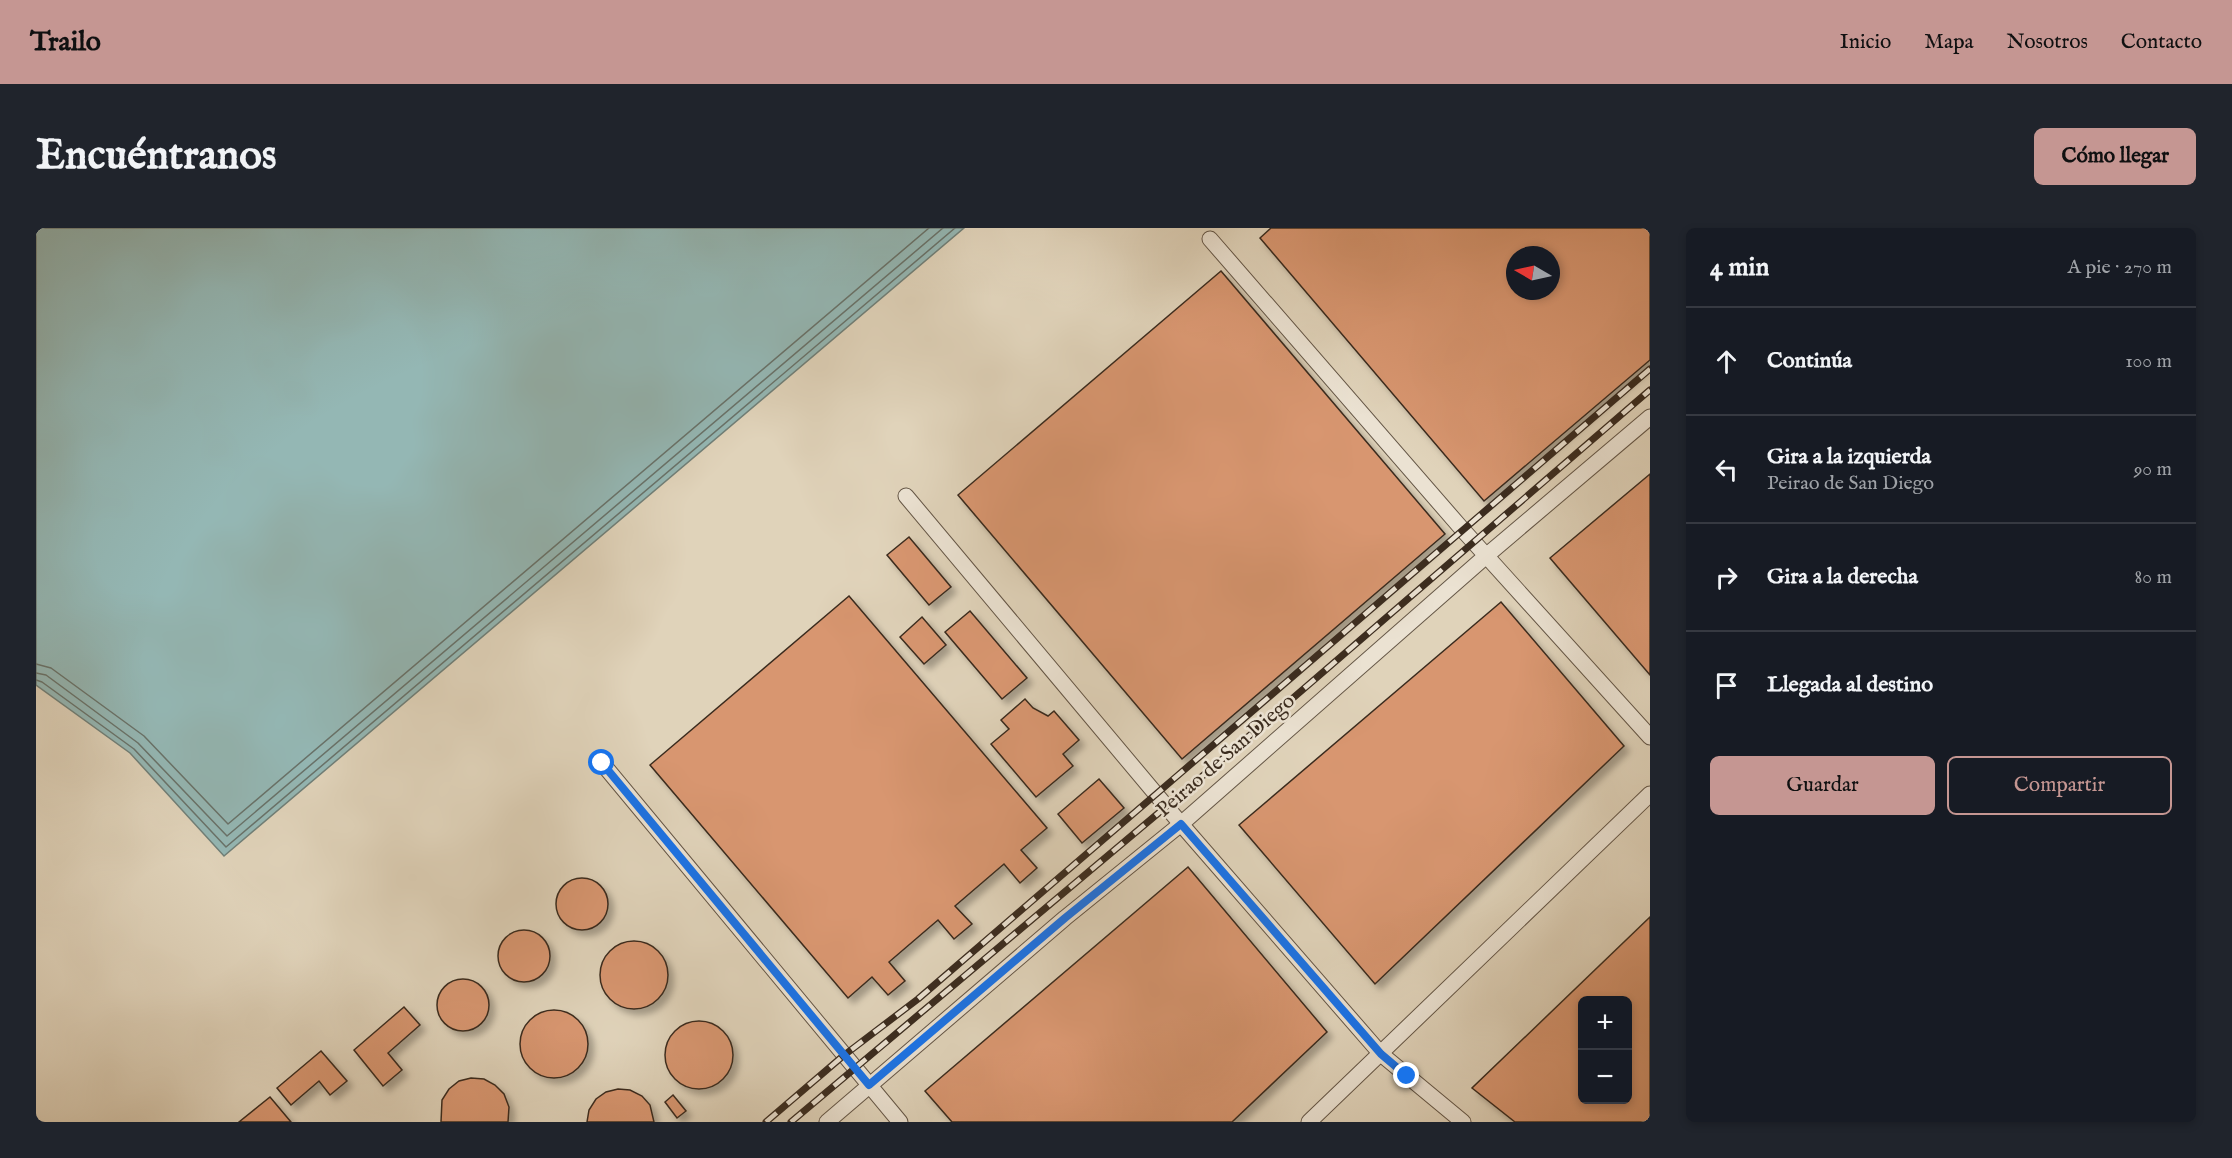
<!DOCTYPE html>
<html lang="es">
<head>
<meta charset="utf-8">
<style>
	body { margin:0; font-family:"IM FELL English",serif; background:#20242c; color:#f1f3f6 }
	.controls { position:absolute; right:18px; bottom:18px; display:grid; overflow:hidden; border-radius:9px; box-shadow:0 3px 9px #0003 }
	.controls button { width:54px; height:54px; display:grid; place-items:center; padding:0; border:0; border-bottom:2px solid #363941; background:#171b24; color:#f1f3f6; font:30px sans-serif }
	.compass { position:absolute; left:1470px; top:18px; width:54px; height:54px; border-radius:50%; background:#171b24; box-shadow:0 3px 9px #0003; rotate:279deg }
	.stop { position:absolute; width:18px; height:18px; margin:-14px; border:4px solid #1a73e8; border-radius:50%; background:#fff }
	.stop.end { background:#1a73e8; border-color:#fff; box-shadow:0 2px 6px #0008 }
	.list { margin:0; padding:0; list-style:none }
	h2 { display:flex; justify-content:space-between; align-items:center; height:78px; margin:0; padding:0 24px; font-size:26px }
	h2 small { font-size:20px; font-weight:400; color:#9ea1a6 }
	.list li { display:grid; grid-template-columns:39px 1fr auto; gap:18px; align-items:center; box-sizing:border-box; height:108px; padding:0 24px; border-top:2px solid #363941 }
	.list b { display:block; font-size:22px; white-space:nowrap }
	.list p { margin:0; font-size:20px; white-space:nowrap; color:#9ea1a6 }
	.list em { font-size:20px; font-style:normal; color:#9ea1a6 }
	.actions { display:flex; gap:12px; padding:18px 24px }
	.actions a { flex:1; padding:14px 0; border:2px solid #c59692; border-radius:9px; text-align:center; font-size:21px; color:#c59692 }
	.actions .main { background:#c59692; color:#111 }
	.icon { flex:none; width:33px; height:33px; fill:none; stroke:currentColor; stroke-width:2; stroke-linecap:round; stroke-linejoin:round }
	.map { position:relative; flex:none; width:1614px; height:894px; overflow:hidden; border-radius:9px }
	header { display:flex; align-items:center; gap:36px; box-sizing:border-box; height:84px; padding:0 30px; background:#c59692; color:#111 }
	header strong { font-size:28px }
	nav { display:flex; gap:33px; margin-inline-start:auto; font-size:21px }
	.intro { display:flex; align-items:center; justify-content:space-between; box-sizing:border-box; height:144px; padding:0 36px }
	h1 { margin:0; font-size:42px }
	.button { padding:15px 27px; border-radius:9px; background:#c59692; color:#111; font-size:21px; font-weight:700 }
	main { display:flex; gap:36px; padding:0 36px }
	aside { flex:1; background:#171b24; border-radius:9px; box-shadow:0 3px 9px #0003 }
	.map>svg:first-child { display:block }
</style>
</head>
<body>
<header>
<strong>Trailo</strong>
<nav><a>Inicio</a><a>Mapa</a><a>Nosotros</a><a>Contacto</a></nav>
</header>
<div class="intro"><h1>Encuéntranos</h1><a class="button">Cómo llegar</a></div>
<main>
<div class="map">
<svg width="1614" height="894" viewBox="0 0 1614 894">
	<defs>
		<filter id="shadow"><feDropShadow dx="5.5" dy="5.5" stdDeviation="3" flood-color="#0004"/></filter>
	</defs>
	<rect width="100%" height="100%" fill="#e0d3ba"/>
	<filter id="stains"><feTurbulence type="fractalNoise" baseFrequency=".00333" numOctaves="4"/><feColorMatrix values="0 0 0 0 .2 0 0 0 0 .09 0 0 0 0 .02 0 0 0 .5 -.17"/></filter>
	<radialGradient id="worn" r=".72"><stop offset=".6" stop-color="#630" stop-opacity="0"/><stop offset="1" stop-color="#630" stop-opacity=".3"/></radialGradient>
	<!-- water -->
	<polygon fill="#94b7b4" stroke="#707f78" stroke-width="1.5" points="0,0 928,0 188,628 94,525 0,457"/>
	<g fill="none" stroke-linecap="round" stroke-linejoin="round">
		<!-- shore -->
		<g stroke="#68726a" stroke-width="1.5">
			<polyline points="0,436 15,440 108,508 192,596 893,0"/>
			<polyline points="0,445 10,447 102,515 191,608 907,0"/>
			<polyline points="0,452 6,454 98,521 190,619 919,0"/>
		</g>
	</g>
	<!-- building -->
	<g fill="#d89670" stroke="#3b2c1f" stroke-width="1.5" fill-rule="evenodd" filter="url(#shadow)">
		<path d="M1235,0h379v132l-166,141 -224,-263zM1479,27h36v36h-36z"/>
		<polygon points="1185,43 1409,306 1146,531 922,267"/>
		<polygon points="1614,246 1614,447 1514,330"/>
		<polygon points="873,309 915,359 893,377 851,327"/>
		<polygon points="813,368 1011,600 985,622 1001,640 984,655 968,636 919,678 936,696 918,711 902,692 853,734 869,753 852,767 836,749 812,770 614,537"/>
		<polygon points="1465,374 1588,518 1339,756 1203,597"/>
		<polygon points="934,383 991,450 966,471 909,404"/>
		<polygon points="886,389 910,417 888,436 864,409"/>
		<polygon points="989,471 997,480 1012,488 1018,483 1043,512 1027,526 1037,538 1000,569 955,516 973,501 965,492"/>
		<polygon points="1063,551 1088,580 1046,615 1022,586"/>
		<polygon points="1152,639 1291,804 1196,894 916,894 889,863"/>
		<circle cx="546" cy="676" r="26"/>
		<path d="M1614,689v205h-135l-43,-34zM1546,772h46v100h-46z"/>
		<circle cx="488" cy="728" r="26"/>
		<circle cx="598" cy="747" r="34"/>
		<circle cx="427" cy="777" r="26"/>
		<polygon points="368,779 384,797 352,825 366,842 347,858 318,822"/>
		<circle cx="518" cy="816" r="34"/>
		<circle cx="663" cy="827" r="34"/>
		<polygon points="285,823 311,853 294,867 283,853 255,877 241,860"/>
		<polygon points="435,850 448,851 459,857 468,866 473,879 472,894 405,894 406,872 413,861 423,853"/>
		<polygon points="582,861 594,862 606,868 614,877 618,894 551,894 553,882 560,871 570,864"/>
		<polygon points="637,867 650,883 641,890 629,874"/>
		<polygon points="234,869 255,894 203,894"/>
	</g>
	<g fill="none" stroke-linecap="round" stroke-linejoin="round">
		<!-- lane casing -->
		<g stroke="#645646" stroke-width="17">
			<g id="lane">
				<polyline points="1174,11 1426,301 1614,509"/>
				<polyline points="870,268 1145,596 1345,826 1427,894"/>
				<polyline points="566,535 864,894"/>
				<polyline points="791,894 1029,690 1145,596 1450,328 1614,189"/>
				<polyline points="1273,894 1614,566"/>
			</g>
		</g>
		<!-- lane -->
		<use href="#lane" stroke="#ebe2d2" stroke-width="15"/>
		<!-- rail casing -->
		<g stroke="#3b2c1f" stroke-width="7">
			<g id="rail">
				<polyline points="730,894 807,828 882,771 1614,141"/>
				<polyline points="755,894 1176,540 1614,162"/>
			</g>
		</g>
		<!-- rail -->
		<use href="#rail" stroke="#ebe2d2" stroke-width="4.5" stroke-dasharray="14" stroke-linecap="butt"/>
	</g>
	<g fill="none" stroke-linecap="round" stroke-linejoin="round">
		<!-- route -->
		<polyline stroke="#1a73e8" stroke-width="8" points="566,535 833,857 1029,690 1145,596 1345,826 1371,848"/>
	</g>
	<g text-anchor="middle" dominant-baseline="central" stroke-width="5" stroke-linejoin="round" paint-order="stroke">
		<!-- street labels -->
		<g font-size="21" fill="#3b2c1f" stroke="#ebe2d2">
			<text transform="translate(1190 528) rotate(-41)">Peirao de San Diego</text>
		</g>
	</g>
	<rect width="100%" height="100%" filter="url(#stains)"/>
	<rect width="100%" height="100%" fill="url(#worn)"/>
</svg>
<div class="controls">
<button>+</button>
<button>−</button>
</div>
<svg class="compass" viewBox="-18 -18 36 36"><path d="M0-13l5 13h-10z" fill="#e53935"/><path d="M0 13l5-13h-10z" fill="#9ea1a6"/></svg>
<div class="stop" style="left:566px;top:535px"></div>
<div class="stop end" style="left:1371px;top:848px"></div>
</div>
<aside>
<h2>4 min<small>A pie · 270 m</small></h2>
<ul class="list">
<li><svg class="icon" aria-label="ahead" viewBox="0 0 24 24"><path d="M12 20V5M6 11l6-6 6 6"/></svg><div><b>Continúa</b></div><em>100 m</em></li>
<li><svg class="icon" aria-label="left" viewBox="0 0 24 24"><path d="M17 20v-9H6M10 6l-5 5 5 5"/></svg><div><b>Gira a la izquierda</b><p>Peirao de San Diego</p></div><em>90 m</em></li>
<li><svg class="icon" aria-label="right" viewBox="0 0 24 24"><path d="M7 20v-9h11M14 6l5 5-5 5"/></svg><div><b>Gira a la derecha</b></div><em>80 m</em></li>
<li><svg class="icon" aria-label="arrive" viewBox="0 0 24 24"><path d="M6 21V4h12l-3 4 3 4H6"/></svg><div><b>Llegada al destino</b></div></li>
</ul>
<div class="actions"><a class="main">Guardar</a><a>Compartir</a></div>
</aside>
</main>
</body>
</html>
